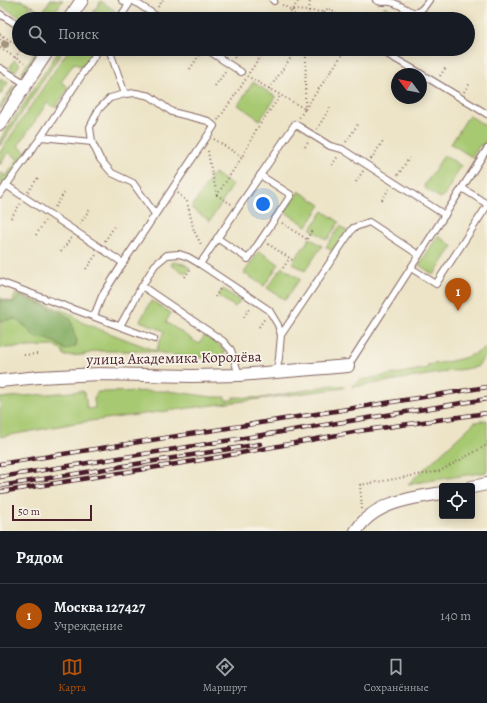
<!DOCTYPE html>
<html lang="ru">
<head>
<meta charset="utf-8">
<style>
	body { margin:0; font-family:Alegreya,serif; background:#242831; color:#f1f3f6 }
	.controls { position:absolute; right:12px; bottom:12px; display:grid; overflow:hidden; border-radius:4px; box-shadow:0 2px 10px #0003 }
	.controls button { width:36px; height:36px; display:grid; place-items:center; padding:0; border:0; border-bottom:1px solid #363941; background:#171b24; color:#f1f3f6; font:20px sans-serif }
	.compass { position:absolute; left:391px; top:68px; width:36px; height:36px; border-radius:50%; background:#171b24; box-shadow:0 2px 10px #0003; rotate:302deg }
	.scale { position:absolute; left:12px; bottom:10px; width:80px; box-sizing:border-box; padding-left:4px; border:2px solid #4a1f2b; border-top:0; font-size:11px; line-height:14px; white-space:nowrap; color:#4a1f2b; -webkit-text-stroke:3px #f7f3e8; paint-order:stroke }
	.you { position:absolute; left:263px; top:204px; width:14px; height:14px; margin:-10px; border:3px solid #fff; border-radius:50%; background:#1a73e8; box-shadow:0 0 0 6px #1a73e833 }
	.badge { display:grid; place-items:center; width:26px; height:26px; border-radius:50%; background:#b45309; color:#fff; font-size:13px; font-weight:700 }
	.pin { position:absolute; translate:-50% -33px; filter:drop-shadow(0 1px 2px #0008) }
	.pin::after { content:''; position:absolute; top:21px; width:14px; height:12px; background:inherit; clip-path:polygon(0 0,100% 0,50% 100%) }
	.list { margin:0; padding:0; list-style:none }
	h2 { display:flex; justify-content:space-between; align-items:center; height:52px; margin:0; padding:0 16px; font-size:17px }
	h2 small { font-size:13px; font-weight:400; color:#9ea1a6 }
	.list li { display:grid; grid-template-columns:26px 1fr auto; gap:12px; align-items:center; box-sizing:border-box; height:64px; padding:0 16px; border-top:1px solid #363941 }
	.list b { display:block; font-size:15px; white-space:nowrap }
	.list p { margin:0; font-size:13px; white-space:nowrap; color:#9ea1a6 }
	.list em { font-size:13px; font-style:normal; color:#9ea1a6 }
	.icon { flex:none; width:22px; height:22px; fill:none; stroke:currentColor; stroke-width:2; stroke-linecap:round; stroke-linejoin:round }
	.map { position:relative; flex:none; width:487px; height:531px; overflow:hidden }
	.search { position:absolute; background:#171b24; box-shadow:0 2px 10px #0003; left:12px; right:12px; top:12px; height:44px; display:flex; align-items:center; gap:10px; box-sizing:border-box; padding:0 14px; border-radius:22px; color:#9ea1a6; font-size:15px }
	.sheet { height:116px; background:#171b24 }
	nav { display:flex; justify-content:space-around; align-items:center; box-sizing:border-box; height:56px; border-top:1px solid #363941; background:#171b24; font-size:11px; color:#9ea1a6 }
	nav a { display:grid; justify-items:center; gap:2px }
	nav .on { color:#b45309 }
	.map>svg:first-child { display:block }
</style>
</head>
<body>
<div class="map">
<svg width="487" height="531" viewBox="0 0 487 531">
	<rect width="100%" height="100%" fill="#f7f3e8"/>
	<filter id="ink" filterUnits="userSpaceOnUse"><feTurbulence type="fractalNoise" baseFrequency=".025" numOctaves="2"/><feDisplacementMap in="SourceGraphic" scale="8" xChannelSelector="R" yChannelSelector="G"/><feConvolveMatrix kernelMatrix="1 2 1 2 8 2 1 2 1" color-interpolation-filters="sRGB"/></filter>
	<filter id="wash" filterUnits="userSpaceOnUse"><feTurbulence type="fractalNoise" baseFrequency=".012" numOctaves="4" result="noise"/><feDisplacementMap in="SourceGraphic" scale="16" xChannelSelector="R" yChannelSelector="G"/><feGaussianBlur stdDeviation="0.9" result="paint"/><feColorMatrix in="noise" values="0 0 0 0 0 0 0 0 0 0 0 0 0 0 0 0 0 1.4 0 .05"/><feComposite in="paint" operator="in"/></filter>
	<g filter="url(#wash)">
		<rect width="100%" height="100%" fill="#ede4c7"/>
		<!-- green -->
		<g fill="#a7c971" stroke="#78744e">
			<polygon points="0,0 21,0 31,6 23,19 0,5"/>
			<polygon points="50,0 63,0 50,19 26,19 33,7 42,13"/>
			<polygon points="101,1 114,10 114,19 89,19"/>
			<polygon points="385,6 406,19 377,19"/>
			<path d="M37,49h1c-2,9 -9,20 -17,24z"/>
			<polygon points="60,49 64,49 0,146 0,140"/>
			<polygon points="69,49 95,49 83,67 81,67 74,63 61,82 68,87 67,90 56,107 54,107 47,103 18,146 25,151 25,154 8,179 0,186 0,172 6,176 18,159 8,152 0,165 0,152"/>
			<polygon points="14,60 20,64 15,72 10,68"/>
			<polygon points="0,78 8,83 0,95"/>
			<polygon points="253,82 276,97 260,120 238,105"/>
			<polygon points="14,85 12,91 0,110 0,106"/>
			<polygon points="469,115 487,127 487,140 483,146 480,145 472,157 451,144"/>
			<polygon points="444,156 448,157 461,166 444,196 440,198 426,189 424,186 443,157"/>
			<polygon points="214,173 233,185 210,221 191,208"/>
			<polygon points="299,191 321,205 307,226 285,212"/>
			<polygon points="323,211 339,222 327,240 311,229"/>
			<polygon points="340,226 347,231 333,252 326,247"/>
			<polygon points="438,236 453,246 434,275 419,265"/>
			<polygon points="310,238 322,246 305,271 292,263"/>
			<polygon points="259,251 279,264 264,286 244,273"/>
			<polygon points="173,262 184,264 190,268 186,274 171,265"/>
			<polygon points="282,267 300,279 285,300 267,288"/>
			<polygon points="223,289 240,301 235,307 218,296"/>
			<polygon points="16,293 72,314 81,322 156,351 164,331 140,321 151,301 154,302 171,313 166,322 199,344 205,335 220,346 225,352 223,357 220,358 186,357 150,351 97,351 82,355 65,356 61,350 55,346 0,348 0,298 12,302"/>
			<path d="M487,347v7l-10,13 -124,20v-2l8,-5 67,-12 -1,-3c21,-3 42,-6 60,-18z"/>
			<polygon points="332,385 344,386 344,388 75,423 0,437 0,398 83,391 85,393 87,409 95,408 94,399 97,392 168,391 213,397 225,397 225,400 233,400 233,397 263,398"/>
			<polygon points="487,420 487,472 408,484 475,422"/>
		</g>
		<!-- forest -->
		<polygon fill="#85ad63" stroke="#686647" points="18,297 24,297 62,313 71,319 73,330 77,341 76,346 65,350 56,343 47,339 36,338 25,326 15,319 0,321 0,300 9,302 15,302"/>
	</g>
	<g filter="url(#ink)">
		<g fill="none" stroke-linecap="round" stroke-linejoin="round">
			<!-- service casing -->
			<g stroke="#836462" stroke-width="8">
				<g id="service">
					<polyline points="132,0 161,19"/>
					<polyline points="273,0 274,1"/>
					<path d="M376,0c6,4 12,0 18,3 17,6 21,19 35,-3"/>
					<polyline points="0,14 19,26"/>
					<polyline points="119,19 129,4 122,0"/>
					<polyline points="109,49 125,94"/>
					<polyline points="206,49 241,72"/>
					<polyline points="378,49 413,69 487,114"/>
					<polyline points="0,68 26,84"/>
					<polyline points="41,137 92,142"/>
					<polyline points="6,185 123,263"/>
					<polyline points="462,188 487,204"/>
					<polyline points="0,194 41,137 99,49"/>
					<polyline points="217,238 248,259 291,195 260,175"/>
					<polyline points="200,264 295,124 330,146 342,149 445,215"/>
					<polyline points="411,268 436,284 487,206"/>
					<polyline points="0,282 154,339"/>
					<polyline points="142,286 223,341 231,350 239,375"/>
					<polyline points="94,316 102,296 123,263 214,126 208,121 172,112 150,96 136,93 125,94 110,98 99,109 90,127 92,142 100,159 112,173 133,183 155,214"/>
					<polyline points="120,326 142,286 155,265 167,255 179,254 188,257 200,264 269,310 278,325 281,335 279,358 276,373"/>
					<polyline points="281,335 353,228 369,222 419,255"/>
					<polyline points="348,366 487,149"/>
				</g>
			</g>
			<!-- minor casing -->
			<g stroke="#836462" stroke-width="14">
				<g id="minor">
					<polyline points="69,19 82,0"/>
					<polyline points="0,124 49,49"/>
					<polyline points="0,381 39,377 99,374 192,376 239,375 348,366"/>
					<polyline points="472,487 487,484"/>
					<path d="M356,531c18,-29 56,-33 86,-38"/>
				</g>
			</g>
			<!-- path -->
			<g stroke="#836462" stroke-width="2" stroke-dasharray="1 3" stroke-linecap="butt">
				<polyline points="282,5 292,10 325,12"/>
				<polyline points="158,7 163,0"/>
				<polyline points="292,10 297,19"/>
				<polyline points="25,19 33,6"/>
				<polyline points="187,19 192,11"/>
				<polyline points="286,19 299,0"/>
				<polyline points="308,19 310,0"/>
				<polyline points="319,19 328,8 343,19"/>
				<polyline points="0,34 19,46"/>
				<polyline points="0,40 3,36"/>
				<polyline points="0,48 24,63"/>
				<polyline points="24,49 31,54"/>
				<polyline points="289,49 296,50"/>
				<polyline points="306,49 305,109 346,49"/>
				<polyline points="165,52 167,49"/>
				<polyline points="15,58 21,49"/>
				<polyline points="234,58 240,49"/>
				<polyline points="190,69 200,54"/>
				<polyline points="249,73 266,49"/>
				<polyline points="247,76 305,109 299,118"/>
				<polyline points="440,76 446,67"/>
				<polyline points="215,86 226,71"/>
				<polyline points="269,89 297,49"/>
				<polyline points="464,92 470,83"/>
				<polyline points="218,120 246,79"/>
				<polyline points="317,129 331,106"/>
				<polyline points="214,139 242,157"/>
				<polyline points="346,142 358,124"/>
				<polyline points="305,147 309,141"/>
				<polyline points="208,151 210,164 217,195"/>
				<polyline points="371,159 383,141"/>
				<polyline points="332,165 338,156"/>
				<polyline points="398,175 409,158"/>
				<polyline points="356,182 363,171"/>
				<polyline points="28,192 39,176"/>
				<polyline points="178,193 187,202 194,231 202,246"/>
				<polyline points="382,200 389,189"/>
				<polyline points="231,204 217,195 242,157 256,130 281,95"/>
				<polyline points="55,207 64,193"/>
				<polyline points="11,218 20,204"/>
				<polyline points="282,223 308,240"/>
				<polyline points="80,224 89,210"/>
				<polyline points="36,235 45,221"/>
				<polyline points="307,239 312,230"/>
				<polyline points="105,241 114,227"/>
				<polyline points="268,244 294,261"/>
				<polyline points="61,252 71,238"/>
				<polyline points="283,268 290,258"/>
				<polyline points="86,269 96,255"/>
				<polyline points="185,277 191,268"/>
				<polyline points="215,297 221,287"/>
				<polyline points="244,317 250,307"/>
				<polyline points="259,327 265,318"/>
				<polyline points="24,355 37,354"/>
				<polyline points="362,509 360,485 440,471 487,445"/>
			</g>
			<!-- service -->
			<use href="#service" stroke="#fff" stroke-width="6"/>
			<!-- minor -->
			<use href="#minor" stroke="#fff" stroke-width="12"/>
			<!-- rail casing -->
			<g stroke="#4a1f2b" stroke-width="4.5">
				<g id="rail">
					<polyline points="0,464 487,387"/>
					<polyline points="0,477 487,399"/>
					<polyline points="0,486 260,444"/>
					<polyline points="0,492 214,458 359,431 487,413"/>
				</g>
			</g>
			<!-- rail -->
			<use href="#rail" stroke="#f7f3e8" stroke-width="3" stroke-dasharray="9" stroke-linecap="butt"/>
		</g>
		<!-- trees -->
		<circle fill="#a3947d" cx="5" cy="44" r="4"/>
	</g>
	<g text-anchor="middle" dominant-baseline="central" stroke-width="3.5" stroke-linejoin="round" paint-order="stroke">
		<!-- street labels -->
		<g font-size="15" fill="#4a1f2b" stroke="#f7f3e8">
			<text transform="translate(174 358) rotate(-1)">улица Академика Королёва</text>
		</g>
	</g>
</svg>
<div class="controls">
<button><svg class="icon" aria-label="locate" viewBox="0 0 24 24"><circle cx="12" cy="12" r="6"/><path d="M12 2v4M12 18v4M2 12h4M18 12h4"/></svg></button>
</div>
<svg class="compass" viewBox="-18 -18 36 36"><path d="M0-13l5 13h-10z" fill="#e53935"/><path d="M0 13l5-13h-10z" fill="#9ea1a6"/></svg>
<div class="scale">50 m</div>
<div class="you"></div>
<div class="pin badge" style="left:458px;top:311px">1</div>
<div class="search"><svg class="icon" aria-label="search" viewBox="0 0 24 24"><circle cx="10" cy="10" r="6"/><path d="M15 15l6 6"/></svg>Поиск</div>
</div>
<section class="sheet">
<h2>Рядом<small></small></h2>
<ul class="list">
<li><span class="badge">1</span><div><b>Москва 127427</b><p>Учреждение</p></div><em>140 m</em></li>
</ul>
</section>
<nav>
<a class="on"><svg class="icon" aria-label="map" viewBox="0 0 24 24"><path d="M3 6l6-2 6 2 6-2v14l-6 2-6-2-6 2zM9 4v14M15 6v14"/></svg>Карта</a>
<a><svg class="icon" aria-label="directions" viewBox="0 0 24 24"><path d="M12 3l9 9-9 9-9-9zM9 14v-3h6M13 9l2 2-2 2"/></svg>Маршрут</a>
<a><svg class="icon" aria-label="saved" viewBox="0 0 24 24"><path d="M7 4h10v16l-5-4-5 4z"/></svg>Сохранённые</a>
</nav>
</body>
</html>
